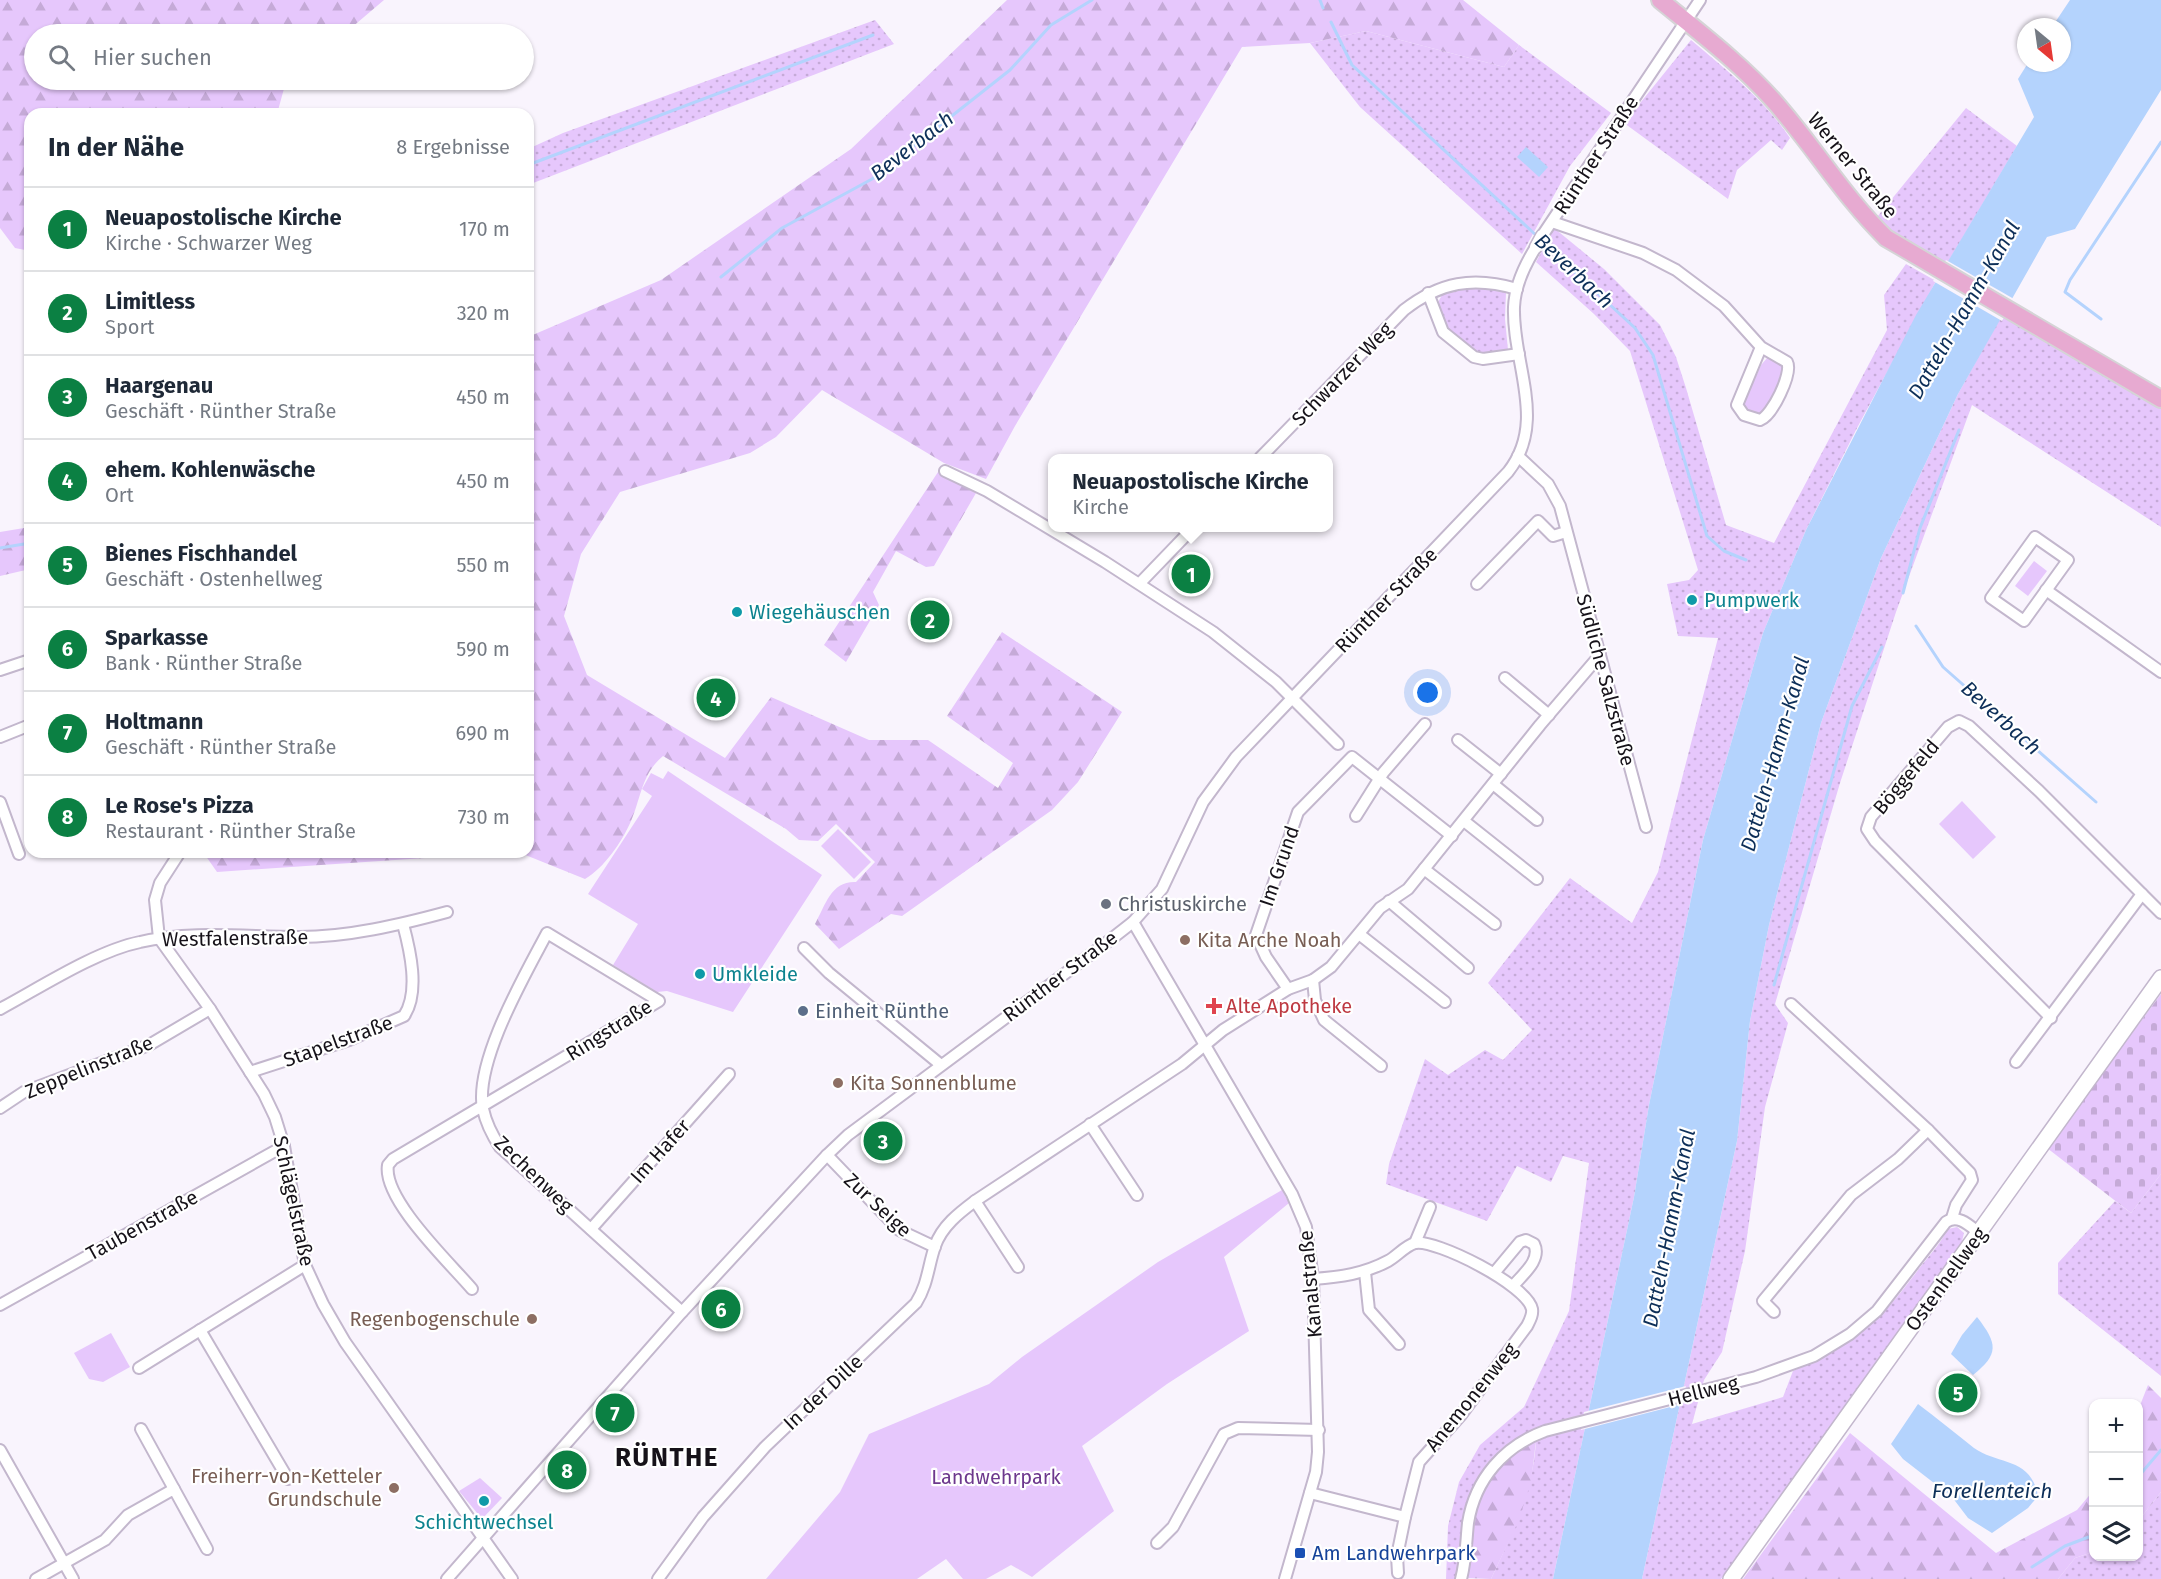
<!DOCTYPE html>
<html lang="de">
<head>
<meta charset="utf-8">
<style>
	body { margin:0; font-family:"Fira Sans",sans-serif; background:#f6f6f7; color:#1f2937 }
	.controls { position:absolute; right:18px; bottom:18px; display:grid; overflow:hidden; border-radius:12px; box-shadow:0 2px 4px #0004 }
	.controls button { width:54px; height:54px; display:grid; place-items:center; padding:0; border:0; border-bottom:2px solid #e0e1e3; background:#fff; color:#1f2937; font:30px sans-serif }
	.compass { position:absolute; left:2017px; top:18px; width:54px; height:54px; border-radius:50%; background:#fff; box-shadow:0 2px 4px #0004; rotate:151deg }
	.you { position:absolute; left:1428px; top:693px; width:21px; height:21px; margin:-15px; border:4px solid #fff; border-radius:50%; background:#1a73e8; box-shadow:0 0 0 9px #1a73e833 }
	.badge { display:grid; place-items:center; width:39px; height:39px; border-radius:50%; background:#0b8043; color:#fff; font-size:20px; font-weight:700 }
	.pin { position:absolute; translate:-50% -50%; border:3px solid #fff; box-shadow:0 2px 6px #0006 }
	.popup { position:absolute; left:1048px; top:454px; width:285px; height:78px; box-sizing:border-box; display:grid; place-content:center; border-radius:12px; background:#fff; filter:drop-shadow(0 2px 4px #0005); font-size:20px; white-space:nowrap; color:#747a83 }
	.popup b { font-size:22px; color:#1f2937 }
	.popup::after { content:''; position:absolute; left:50%; top:100%; margin-left:-12px; border:12px solid transparent; border-top-color:#fff }
	.list { margin:0; padding:0; list-style:none }
	h2 { display:flex; justify-content:space-between; align-items:center; height:78px; margin:0; padding:0 24px; font-size:26px }
	h2 small { font-size:20px; font-weight:400; color:#747a83 }
	.list li { display:grid; grid-template-columns:39px 1fr auto; gap:18px; align-items:center; box-sizing:border-box; height:84px; padding:0 24px; border-top:2px solid #e0e1e3 }
	.list b { display:block; font-size:22px; white-space:nowrap }
	.list p { margin:0; font-size:20px; white-space:nowrap; color:#747a83 }
	.list em { font-size:20px; font-style:normal; color:#747a83 }
	.icon { flex:none; width:33px; height:33px; fill:none; stroke:currentColor; stroke-width:2; stroke-linecap:round; stroke-linejoin:round }
	.map { position:relative; flex:none; width:2161px; height:1579px; overflow:hidden }
	.search { position:absolute; background:#fff; box-shadow:0 2px 4px #0004; left:24px; top:24px; width:510px; height:66px; display:flex; align-items:center; gap:15px; box-sizing:border-box; padding:0 21px; border-radius:33px; color:#747a83; font-size:22px }
	.panel { position:absolute; background:#fff; box-shadow:0 2px 4px #0004; left:24px; top:108px; width:510px; height:750px; border-radius:18px }
	.map>svg:first-child { display:block }
</style>
</head>
<body>
<div class="map">
<svg width="2161" height="1579" viewBox="0 0 2161 1579">
	<defs>
		<pattern id="grass-dots" width="8" height="8" patternUnits="userSpaceOnUse" patternTransform="scale(1.5)"><rect width="8" height="8" fill="#e6c7fc"/><path d="M2 2h.1M6 6h.1" fill="none" stroke="#c5aad7" stroke-width="1.8" stroke-linecap="round"/></pattern>
		<pattern id="forest-firs" width="22" height="20" patternUnits="userSpaceOnUse" patternTransform="scale(1.5)"><rect width="22" height="20" fill="#e6c7fc"/><path d="M5 1l3.5 6h-7zM16 11l3.5 6h-7z" fill="#c5aad7"/></pattern>
		<pattern id="cemetery-stones" width="16" height="16" patternUnits="userSpaceOnUse" patternTransform="scale(1.5)"><rect width="16" height="16" fill="#e6c7fc"/><path d="M2 7V4a2 2 0 0 1 4 0v3zM10 15v-3a2 2 0 0 1 4 0v3z" fill="#c5aad7"/></pattern>
	</defs>
	<rect width="100%" height="100%" fill="#f9f4fd"/>
	<!-- grass -->
	<g fill="url(#grass-dots)">
		<polygon points="875,20 894,44 528,185 528,149 563,133"/>
		<polygon points="1366,31 1504,67 1519,45 1611,113 1570,166 1522,254 1360,107 1310,43"/>
		<path d="M1691,40c35,30 73,59 99,98l-8,12 -11,-10 -34,30 -9,29 -104,-76z"/>
		<polygon points="1966,108 2017,146 1944,269 1873,222"/>
		<path d="M1554,228l50,41 56,56 16,32 10,31 40,137 48,18 113,-213 -3,-35 22,-31 30,17 -79,147 -51,102 -43,103 -60,207 -54,265 -15,92 -81,382h-62c21,-45 42,-88 45,-138l-70,138h-20l2,-53 11,-44 21,-37 44,-38 45,-96 20,-148 -26,-7 -12,26 -34,-16 -30,55 -101,-37 3,-20 36,-105 23,16 37,-25 18,10 29,-30 -44,-47 82,-105 62,45 26,-51 60,-234 -40,-2 -11,-52 22,-4 9,-10 -68,-219 -36,-37 -58,-52z"/>
		<polygon points="1481,287 1506,292 1505,319 1508,350 1480,354 1447,333 1437,304 1442,295 1459,289"/>
		<path d="M2009,302l152,105v120l-189,-122 -76,207 -56,171 -65,221 13,19 -23,84 -20,144 -23,101 -18,28 -12,44 91,-27 10,-26c64,-29 83,-45 125,-101 10,-13 22,-26 30,-41l9,-2 7,6 -4,16 -239,330h-79l95,-438 13,-120 19,-96 52,-202 60,-165 77,-164z"/>
		<polygon points="2161,1174 2161,1376 2058,1294 2058,1263 2115,1201 2131,1213"/>
		<polygon points="2161,1492 2161,1579 2058,1579 2075,1558 2093,1552 2094,1556 2138,1556 2139,1520"/>
	</g>
	<!-- forest -->
	<g fill="url(#forest-firs)">
		<polygon points="0,0 384,0 344,34 34,34 34,80 292,80 285,85 277,114 30,114 30,251 15,248 0,228"/>
		<path d="M1007,0h456l56,45 -15,22 -138,-36 -56,12 -68,4 -227,379 -29,53 -42,-16 -122,-73 -46,47 -26,16 -130,39 -39,62 -17,62 23,59 138,83 46,-61 98,43h59l70,48 15,-25 -66,-47 55,-84 120,80 -44,70 -26,28 -150,106 -11,-2 -52,35 -24,-25c11,-20 16,-43 41,-42l19,-20 -39,-38 -18,17 -19,-1 -13,-11 -123,-73c-21,17 -22,42 -32,65 -9,21 -27,47 -46,58l-67,-27h10v-515l133,-57 190,-131z"/>
		<polygon points="938,472 976,493 934,566 926,567 896,551 873,592 879,605 846,662 824,645"/>
		<polygon points="30,527 30,569 0,576 0,532"/>
		<polygon points="203,852 512,852 217,872"/>
		<polygon points="2148,1385 2161,1398 2161,1492 2139,1520 2139,1408"/>
		<polygon points="1850,1433 1996,1553 2077,1510 2093,1491 2093,1552 2075,1558 2058,1579 1743,1579"/>
		<path d="M1536,1441l-5,41 -13,40 -27,57 -24,-1c5,-48 13,-123 69,-137z"/>
	</g>
	<!-- cemetery -->
	<polygon fill="url(#cemetery-stones)" points="2161,994 2161,1174 2131,1213 2047,1148"/>
	<!-- park -->
	<g fill="#e6c7fc">
		<polygon points="1768,357 1783,365 1784,371 1766,410 1758,415 1746,410 1744,404 1761,365"/>
		<polygon points="2034,561 2047,571 2028,596 2015,586"/>
		<polygon points="668,771 822,875 733,1012 667,991 657,992 613,965 638,924 588,894 652,796 642,789 651,773 663,779"/>
		<polygon points="1962,801 1996,837 1973,859 1939,824"/>
		<polygon points="838,829 871,862 854,879 821,846"/>
		<polygon points="1282,1190 1289,1203 1224,1257 1249,1331 1167,1384 1082,1446 1114,1511 1032,1577 1011,1565 986,1579 963,1579 946,1559 917,1579 766,1579 840,1492 869,1434 989,1384 1022,1357 1158,1262"/>
		<polygon points="111,1333 130,1367 103,1382 89,1379 74,1353"/>
		<polygon points="480,1478 502,1498 482,1519 459,1491"/>
	</g>
	<!-- water -->
	<g fill="#b4d3fd">
		<polygon points="2070,0 2161,0 2161,90 2075,229 2047,237 1958,394 1881,558 1821,723 1769,925 1750,1021 1737,1141 1642,1579 1553,1579 1634,1197 1649,1105 1703,840 1763,633 1806,530 1916,315 2034,117 2018,79 2028,63 2062,63 2062,27 2052,27"/>
		<polygon points="1526,147 1548,167 1539,177 1517,157"/>
		<path d="M1977,1317c21,27 22,37 -4,58l-22,-21 11,-19z"/>
		<path d="M1918,1404c19,14 37,29 56,44 24,17 57,9 64,48l-10,12 -36,25 -24,-15 -16,-21 -49,-38 -12,-15z"/>
	</g>
	<!-- pier -->
	<g fill="#f9f4fd">
		<polygon points="1946,260 2014,299 2002,321 1933,281"/>
		<polygon points="1686,1386 1682,1404 1581,1430 1584,1412"/>
	</g>
	<g fill="none" stroke-linecap="round" stroke-linejoin="round">
		<!-- stream -->
		<g stroke="#b4d3fd" stroke-width="3">
			<polyline points="1320,0 1323,8"/>
			<polyline points="1331,22 1352,65 1538,237"/>
			<polyline points="528,165 873,35"/>
			<polyline points="1542,242 1635,328 1653,355 1707,536 1724,551 1746,560"/>
			<polyline points="721,277 782,228 872,179 1010,70 1051,25 1092,0"/>
			<polyline points="2101,319 2065,292 2070,280 2161,142"/>
			<polyline points="0,548 30,543"/>
			<polyline points="1903,593 1920,528 1959,430"/>
			<polyline points="1916,626 1943,667 2096,802"/>
			<polyline points="1774,985 1852,706 1882,647"/>
			<polyline points="2138,1477 2161,1450"/>
			<polyline points="2032,1567 2065,1546 2094,1535"/>
		</g>
		<!-- minor casing -->
		<g stroke="#c3b7cd" stroke-width="14">
			<g id="minor">
				<path d="M1552,222l91,31 33,17 48,36 37,41 26,15c6,11 -15,54 -27,58l-16,-5 -7,-10 24,-58"/>
				<polyline points="1542,236 1700,0"/>
				<polyline points="1428,293 1443,332 1474,357 1483,359 1519,354"/>
				<polyline points="1518,456 1548,484 1560,506 1646,827"/>
				<path d="M1260,458l144,-148c36,-28 69,-34 113,-21"/>
				<polyline points="945,471 987,491 1105,562 1213,632 1276,682 1338,744"/>
				<polygon points="2035,537 2068,560 2024,621 1991,598"/>
				<polyline points="1140,583 1193,528"/>
				<polyline points="1477,584 1538,521 1553,536 1566,532"/>
				<polyline points="2046,590 2161,672"/>
				<polyline points="0,670 30,660"/>
				<polyline points="1505,678 1549,715"/>
				<polyline points="0,737 30,725"/>
				<polyline points="1458,740 1501,774"/>
				<polyline points="1493,784 1537,820"/>
				<polyline points="0,802 19,854"/>
				<polyline points="1356,816 1383,773 1425,724"/>
				<polyline points="1464,821 1537,879"/>
				<polyline points="180,852 160,883 155,900 159,938 210,1009 264,1094 275,1117 284,1146 305,1265 323,1304 345,1342 512,1579"/>
				<polyline points="1424,869 1495,924"/>
				<polyline points="1389,901 1468,968"/>
				<polyline points="1133,922 1292,1194 1306,1227 1313,1279 1318,1452 1316,1472 1285,1579"/>
				<polyline points="1359,934 1445,1002"/>
				<polyline points="804,948 829,973 941,1065"/>
				<polyline points="1313,980 1315,1000 1324,1020 1381,1066"/>
				<polyline points="1288,989 1266,957 1256,935 1298,812 1352,757 1452,836"/>
				<polyline points="1791,1004 1928,1130 1970,1173 1972,1180 1956,1205 1952,1218"/>
				<path d="M0,1009c41,-22 96,-58 140,-67 52,-12 106,-5 159,-5 49,0 100,-12 148,-25"/>
				<polyline points="2051,1018 1875,841 1867,829 1871,817 1948,727 1959,721 1969,726 2039,791 2161,913"/>
				<polyline points="2016,1062 2142,894"/>
				<path d="M250,1072l99,-32 55,-24c16,-24 6,-66 -1,-92"/>
				<polyline points="0,1108 24,1092 149,1045 210,1009"/>
				<polyline points="1090,1124 1137,1195"/>
				<polyline points="827,1155 899,1230 935,1247"/>
				<polyline points="975,1201 1018,1267"/>
				<polyline points="591,1229 729,1074"/>
				<polyline points="1415,1243 1430,1207"/>
				<polyline points="1365,1272 1369,1310 1399,1344"/>
				<path d="M1495,1272l25,-30 6,-2 8,4c8,16 -12,31 -21,42"/>
				<path d="M1313,1279c27,-2 51,-5 75,-18 9,-5 17,-15 27,-18 21,-4 112,42 117,66 1,6 -2,11 -5,17l-66,89 -42,47 -14,55"/>
				<path d="M472,1289c-22,-26 -90,-90 -84,-124l5,-6 266,-158 -112,-68c-22,42 -73,129 -64,176 3,14 9,26 17,38l182,165"/>
				<polyline points="0,1305 284,1146"/>
				<polyline points="1774,1312 1763,1301 1851,1195 1898,1159 1928,1130"/>
				<polyline points="200,1330 288,1479"/>
				<polyline points="139,1368 305,1265"/>
				<polyline points="141,1429 174,1489"/>
				<polyline points="0,1450 73,1579"/>
				<polyline points="1310,1493 1405,1517 1397,1556 1398,1573"/>
				<polyline points="1157,1543 1173,1527 1224,1434 1238,1428 1319,1430"/>
				<polyline points="36,1579 105,1540 128,1515 174,1489 207,1549"/>
				<path d="M447,1579l235,-267 145,-157 21,-20 262,-195 23,-18 29,-33 41,-87 33,-45 272,-285c40,-50 4,-109 6,-165 1,-22 10,-41 22,-60"/>
				<path d="M658,1579l45,-62 62,-70 151,-144c12,-19 12,-37 19,-57 7,-20 24,-33 40,-45l207,-137 41,-34 65,-41 25,-9 18,-13 49,-59 28,-19 132,-164 60,-70"/>
				<path d="M1461,1579c5,-18 5,-37 7,-56 7,-44 36,-77 77,-92l211,-54 58,-21 36,-22 27,-23 69,-89c12,-8 23,3 33,11"/>
			</g>
		</g>
		<!-- tertiary casing -->
		<g stroke="#c3b7cd" stroke-width="15">
			<polyline id="tertiary" points="1536,247 1542,236"/>
		</g>
		<!-- secondary casing -->
		<g stroke="#c3b7cd" stroke-width="18">
			<polyline id="secondary" points="1731,1579 2161,978"/>
		</g>
		<!-- primary casing -->
		<g stroke="#d5d4d6" stroke-width="20">
			<path id="primary" d="M1660,0c39,32 80,63 113,100 40,45 70,96 113,138l275,161"/>
		</g>
		<!-- minor -->
		<use href="#minor" stroke="#fff" stroke-width="10"/>
		<!-- tertiary -->
		<use href="#tertiary" stroke="#fff" stroke-width="12"/>
		<!-- secondary -->
		<use href="#secondary" stroke="#fff" stroke-width="15"/>
		<!-- primary -->
		<use href="#primary" stroke="#e7aad1" stroke-width="16"/>
	</g>
	<!-- markers -->
	<g fill="#0f9aa8" stroke="#fff" stroke-width="2">
		<circle cx="1692" cy="600" r="6"/>
		<circle cx="737" cy="612" r="6"/>
		<circle cx="700" cy="974" r="6"/>
		<circle cx="484" cy="1501" r="6"/>
	</g>
	<circle fill="#6b7280" stroke="#fff" stroke-width="2" cx="1106" cy="904" r="6"/>
	<g fill="#8d6e63" stroke="#fff" stroke-width="2">
		<circle cx="1185" cy="940" r="6"/>
		<circle cx="838" cy="1083" r="6"/>
		<circle cx="532" cy="1319" r="6"/>
		<circle cx="394" cy="1488" r="6"/>
	</g>
	<path fill="#e0444e" stroke="#fff" stroke-width="2" d="M1211 997h6v6h6v6h-6v6h-6v-6h-6v-6h6z"/>
	<circle fill="#5c6f8a" stroke="#fff" stroke-width="2" cx="803" cy="1011" r="6"/>
	<rect fill="#1a4fb4" stroke="#fff" stroke-width="2" x="1294" y="1547" width="12" height="12" rx="3"/>
	<g text-anchor="middle" dominant-baseline="central" stroke-width="4.5" stroke-linejoin="round" paint-order="stroke">
		<!-- street labels -->
		<g font-size="20" fill="#161219" stroke="#fff">
			<text transform="translate(1596 155) rotate(-57)">Rünther Straße</text>
			<text transform="translate(1853 165) rotate(51)">Werner Straße</text>
			<text transform="translate(1342 374) rotate(-46)">Schwarzer Weg</text>
			<text transform="translate(1386 600) rotate(-46)">Rünther Straße</text>
			<text transform="translate(1606 680) rotate(75)">Südliche Salzstraße</text>
			<text transform="translate(1906 777) rotate(-50)">Böggefeld</text>
			<text transform="translate(1279 866) rotate(-71)">Im Grund</text>
			<text transform="translate(235 938) rotate(-1)">Westfalenstraße</text>
			<text transform="translate(1060 976) rotate(-37)">Rünther Straße</text>
			<text transform="translate(609 1030) rotate(-32)">Ringstraße</text>
			<text transform="translate(338 1041) rotate(-20)">Stapelstraße</text>
			<text transform="translate(89 1067) rotate(-22)">Zeppelinstraße</text>
			<text transform="translate(660 1151) rotate(-48)">Im Hafer</text>
			<text transform="translate(534 1174) rotate(44)">Zechenweg</text>
			<text transform="translate(294 1201) rotate(78)">Schlägelstraße</text>
			<text transform="translate(878 1205) rotate(43)">Zur Seige</text>
			<text transform="translate(142 1225) rotate(-29)">Taubenstraße</text>
			<text transform="translate(1946 1279) rotate(-54)">Ostenhellweg</text>
			<text transform="translate(1310 1284) rotate(-95)">Kanalstraße</text>
			<text transform="translate(1703 1391) rotate(-14)">Hellweg</text>
			<text transform="translate(823 1392) rotate(-43)">In der Dille</text>
			<text transform="translate(1471 1397) rotate(-51)">Anemonenweg</text>
		</g>
		<!-- culture labels -->
		<g font-size="20" fill="#0d838f" stroke="#fff" text-anchor="start">
			<text x="1704" y="600">Pumpwerk</text>
			<text x="749" y="612">Wiegehäuschen</text>
			<text x="712" y="974">Umkleide</text>
			<text x="484" y="1522" text-anchor="middle">Schichtwechsel</text>
		</g>
		<!-- worship labels -->
		<g font-size="20" fill="#5b616d" stroke="#fff" text-anchor="start">
			<text x="1118" y="904">Christuskirche</text>
		</g>
		<!-- education labels -->
		<g font-size="20" fill="#785e54" stroke="#fff" text-anchor="start">
			<text x="1197" y="940">Kita Arche Noah</text>
			<text x="850" y="1083">Kita Sonnenblume</text>
			<text x="520" y="1319" text-anchor="end">Regenbogenschule</text>
			<text x="382" y="1476" text-anchor="end">Freiherr-von-Ketteler<tspan x="382" dy="23">Grundschule</tspan></text>
		</g>
		<!-- health labels -->
		<g font-size="20" fill="#be3a42" stroke="#fff" text-anchor="start">
			<text x="1226" y="1006">Alte Apotheke</text>
		</g>
		<!-- service labels -->
		<g font-size="20" fill="#4e5e75" stroke="#fff" text-anchor="start">
			<text x="815" y="1011">Einheit Rünthe</text>
		</g>
		<!-- park labels -->
		<g font-size="20" fill="#6d388d" stroke="#fff">
			<text x="996" y="1477">Landwehrpark</text>
		</g>
		<!-- transit labels -->
		<g font-size="20" fill="#164399" stroke="#fff" text-anchor="start">
			<text x="1312" y="1553">Am Landwehrpark</text>
		</g>
		<!-- water labels -->
		<g font-size="21" font-style="italic" fill="#0d2f59" stroke="#fff">
			<text transform="translate(912 146) rotate(-38)">Beverbach</text>
			<text transform="translate(1574 271) rotate(43)">Beverbach</text>
			<text transform="translate(1964 310) rotate(-60)">Datteln-Hamm-Kanal</text>
			<text transform="translate(2001 718) rotate(42)">Beverbach</text>
			<text transform="translate(1775 754) rotate(-74)">Datteln-Hamm-Kanal</text>
			<text transform="translate(1669 1228) rotate(-79)">Datteln-Hamm-Kanal</text>
			<text x="1992" y="1491">Forellenteich</text>
		</g>
		<!-- district labels -->
		<g font-size="26" font-weight="bold" letter-spacing="1.5" fill="#161219" stroke="#fff">
			<text x="667" y="1457">RÜNTHE</text>
		</g>
	</g>
</svg>
<div class="controls">
<button>+</button>
<button>−</button>
<button><svg class="icon" aria-label="layers" viewBox="0 0 24 24"><path d="M12 4l9 5-9 5-9-5zM3 14l9 5 9-5"/></svg></button>
</div>
<svg class="compass" viewBox="-18 -18 36 36"><path d="M0-13l5 13h-10z" fill="#e53935"/><path d="M0 13l5-13h-10z" fill="#747a83"/></svg>
<div class="you"></div>
<div class="pin badge" style="left:1191px;top:574px">1</div>
<div class="popup"><b>Neuapostolische Kirche</b>Kirche</div>
<div class="pin badge" style="left:930px;top:620px">2</div>
<div class="pin badge" style="left:883px;top:1141px">3</div>
<div class="pin badge" style="left:716px;top:698px">4</div>
<div class="pin badge" style="left:1958px;top:1393px">5</div>
<div class="pin badge" style="left:721px;top:1309px">6</div>
<div class="pin badge" style="left:615px;top:1413px">7</div>
<div class="pin badge" style="left:567px;top:1470px">8</div>
<div class="search"><svg class="icon" aria-label="search" viewBox="0 0 24 24"><circle cx="10" cy="10" r="6"/><path d="M15 15l6 6"/></svg>Hier suchen</div>
<section class="panel">
<h2>In der Nähe<small>8 Ergebnisse</small></h2>
<ul class="list">
<li><span class="badge">1</span><div><b>Neuapostolische Kirche</b><p>Kirche · Schwarzer Weg</p></div><em>170 m</em></li>
<li><span class="badge">2</span><div><b>Limitless</b><p>Sport</p></div><em>320 m</em></li>
<li><span class="badge">3</span><div><b>Haargenau</b><p>Geschäft · Rünther Straße</p></div><em>450 m</em></li>
<li><span class="badge">4</span><div><b>ehem. Kohlenwäsche</b><p>Ort</p></div><em>450 m</em></li>
<li><span class="badge">5</span><div><b>Bienes Fischhandel</b><p>Geschäft · Ostenhellweg</p></div><em>550 m</em></li>
<li><span class="badge">6</span><div><b>Sparkasse</b><p>Bank · Rünther Straße</p></div><em>590 m</em></li>
<li><span class="badge">7</span><div><b>Holtmann</b><p>Geschäft · Rünther Straße</p></div><em>690 m</em></li>
<li><span class="badge">8</span><div><b>Le Rose's Pizza</b><p>Restaurant · Rünther Straße</p></div><em>730 m</em></li>
</ul>
</section>
</div>
</body>
</html>
